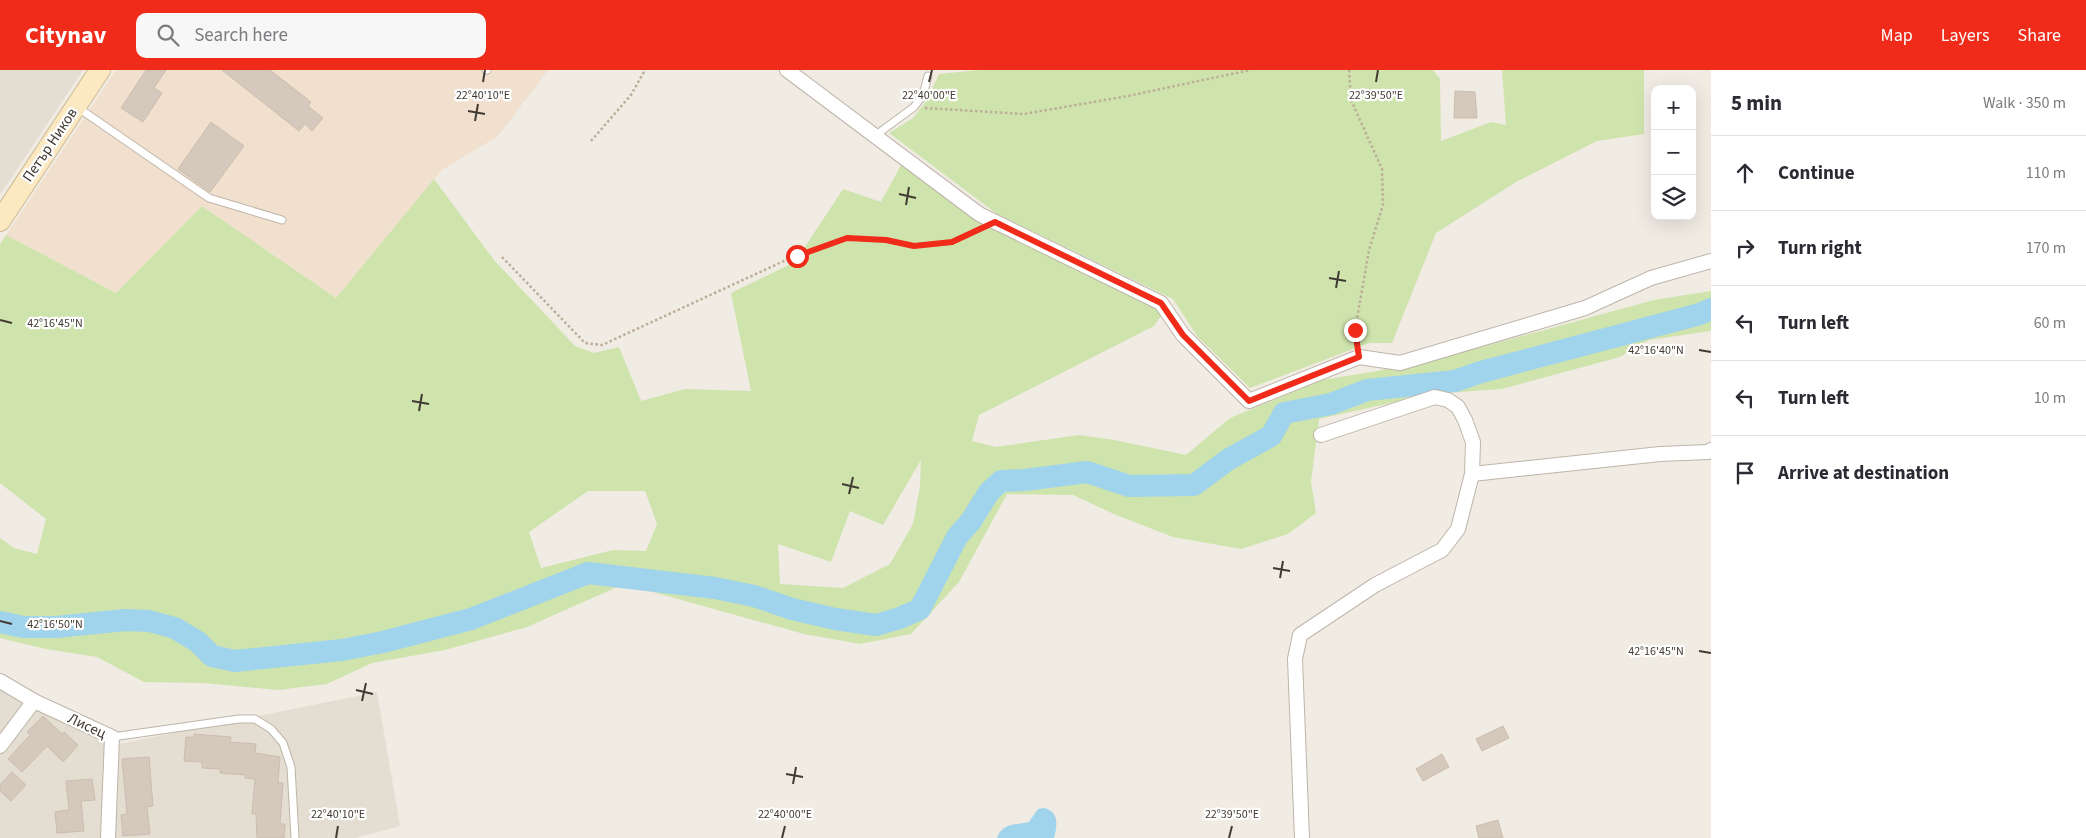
<!DOCTYPE html>
<html lang="en">
<head>
<meta charset="utf-8">
<style>
	body { margin:0; font-family:"Source Sans 3",sans-serif; background:#f7f7f7; color:#2b2b33 }
	.controls { position:absolute; right:15px; top:15px; display:grid; overflow:hidden; border-radius:10px; box-shadow:0 5px 20px #0002 }
	.controls button { width:45px; height:45px; display:grid; place-items:center; padding:0; border:0; border-bottom:1px solid #e1e1e2; background:#fff; color:#2b2b33; font:25px sans-serif }
	.stop { position:absolute; width:15px; height:15px; margin:-11px; border:4px solid #f02b1a; border-radius:50%; background:#fff }
	.stop.end { background:#f02b1a; border-color:#fff; box-shadow:0 1px 5px #0008 }
	.list { margin:0; padding:0; list-style:none }
	h2 { display:flex; justify-content:space-between; align-items:center; height:65px; margin:0; padding:0 20px; font-size:21px }
	h2 small { font-size:16px; font-weight:400; color:#7c7c81 }
	.list li { display:grid; grid-template-columns:32px 1fr auto; gap:15px; align-items:center; box-sizing:border-box; height:75px; padding:0 20px; border-top:1px solid #e1e1e2 }
	.list b { display:block; font-size:19px; white-space:nowrap }
	.list em { font-size:16px; font-style:normal; color:#7c7c81 }
	.icon { flex:none; width:28px; height:28px; fill:none; stroke:currentColor; stroke-width:2; stroke-linecap:round; stroke-linejoin:round }
	.map { position:relative; flex:none; width:1711px; height:768px; overflow:hidden }
	header { display:flex; align-items:center; gap:30px; box-sizing:border-box; height:70px; padding:0 25px; background:#f02b1a; color:#fff }
	header strong { font-size:24px }
	nav { display:flex; gap:28px; margin-inline-start:auto; font-size:18px }
	.search { width:350px; height:45px; background:#f7f7f7; display:flex; align-items:center; gap:12px; box-sizing:border-box; padding:0 18px; border-radius:10px; color:#7c7c81; font-size:19px }
	main { display:flex }
	aside { flex:1; background:#fff }
	.map>svg:first-child { display:block }
</style>
</head>
<body>
<header>
<strong>Citynav</strong>
<div class="search"><svg class="icon" aria-label="search" viewBox="0 0 24 24"><circle cx="10" cy="10" r="6"/><path d="M15 15l6 6"/></svg>Search here</div>
<nav><a>Map</a><a>Layers</a><a>Share</a></nav>
</header>
<main>
<div class="map">
<svg width="1711" height="768" viewBox="0 0 1711 768">
	<rect width="100%" height="100%" fill="#f0ebe3"/>
	<!-- residential -->
	<g fill="#e4ddd1">
		<polygon points="0,0 83,0 0,125"/>
		<polygon points="0,615 119,674 377,622 400,756 355,768 0,768"/>
	</g>
	<!-- commercial -->
	<polygon fill="#f2e0ce" points="116,0 548,0 498,66 442,100 336,228 202,136 116,223 6,165"/>
	<!-- green -->
	<g fill="#cfe4ad" fill-rule="evenodd">
		<polygon points="979,0 1433,0 1440,9 1441,71 1491,52 1506,55 1502,0 1644,0 1644,64 1597,71 1516,112 1436,163 1392,273 1369,273 1250,318 1197,266 1173,229 997,144 889,63 913,48 927,30 939,4"/>
		<path d="M902,93l94,67 157,76 10,7 -9,13 -175,89 -7,26 24,6 83,-12 35,5 72,15 44,-37 92,-38 55,-9 109,-25 168,-46 57,-9v40l-62,9 -29,17 -118,32 -71,5 -112,25 -8,63 5,31 -28,21 -47,15 -68,-12 -57,-22 -43,-20 -66,-1 -48,88 -48,52 -51,10 -56,-10 -180,-50 -97,43 -82,23 -73,13 -45,21 -49,6 -74,-7 -60,-1 -47,-25 -51,-8 -46,-11v-100l14,10 23,6 9,-35 -46,-36v-239l6,-9 110,58 86,-87 134,92 98,-119 60,81 81,86 19,7 25,-6 22,54 44,-12 66,2 -20,-98 64,-31 48,-73 38,13zM921,390l-1,26 -7,38 -23,40 -47,24 -63,-4 -2,-40 53,18 19,-51 33,14zM588,421h57l12,33 -11,27 -33,-1 -72,18 -12,-36z"/>
	</g>
	<!-- water -->
	<path fill="#a0d3ec" d="M1044,738c16,4 13,18 10,30h-57c5,-15 19,-13 32,-16l9,-13z"/>
	<g fill="none" stroke-linecap="round" stroke-linejoin="round">
		<!-- river -->
		<polyline stroke="#a0d3ec" stroke-width="22" points="0,552 23,557 56,557 125,550 149,551 175,558 198,572 212,586 235,591 342,580 383,572 471,549 588,503 715,518 754,526 792,539 835,549 876,555 900,548 920,539 957,467 971,451 989,422 1001,411 1025,410 1087,402 1129,416 1194,415 1229,389 1271,366 1284,343 1331,334 1367,320 1455,311 1481,302 1700,244 1711,239"/>
	</g>
	<!-- building -->
	<g fill="#d4c9bc" stroke="#ccbdac">
		<polygon points="146,0 166,0 154,18 162,23 143,52 121,38"/>
		<polygon points="222,0 270,0 311,32 308,36 323,48 312,61 305,54 299,61"/>
		<polygon points="1455,21 1475,22 1477,48 1454,48"/>
		<polygon points="211,52 244,76 210,122 178,99"/>
		<polygon points="43,646 62,664 64,662 78,675 63,692 47,676 22,702 8,689 30,665 27,662"/>
		<polygon points="1503,656 1509,668 1482,681 1476,669"/>
		<polygon points="194,664 231,667 230,672 256,674 255,683 280,687 278,713 283,713 280,754 285,754 284,768 257,768 256,744 252,744 255,709 245,708 245,705 220,703 220,699 202,698 202,692 184,691 186,667 194,667"/>
		<polygon points="1442,684 1449,697 1423,711 1416,699"/>
		<polygon points="149,687 153,736 147,737 150,764 123,766 121,745 127,744 122,689"/>
		<polygon points="12,702 26,715 11,731 0,721 0,715"/>
		<polygon points="92,709 95,730 81,731 84,761 57,763 55,742 69,740 66,711"/>
		<polygon points="1498,750 1503,768 1479,768 1476,756"/>
	</g>
	<g fill="none" stroke-linecap="round" stroke-linejoin="round">
		<!-- lane casing -->
		<g stroke="#beb5a9" stroke-width="9">
			<g id="lane">
				<polyline points="486,0 487,0"/>
				<polyline points="77,37 209,128 282,150"/>
				<polyline points="876,65 914,37 923,25 928,6"/>
				<polyline points="112,667 239,649 255,649 271,659 283,673 291,697 295,768"/>
			</g>
		</g>
		<!-- street casing -->
		<g stroke="#beb5a9" stroke-width="16">
			<g id="street">
				<polyline points="787,0 979,144 1161,233 1183,265 1249,331 1359,287 1400,293 1585,238 1651,208 1711,191"/>
				<polyline points="1472,404 1660,384 1708,382 1711,380"/>
				<polyline points="0,611 34,631 112,667 108,768"/>
				<polyline points="0,676 34,631"/>
				<polyline points="1302,768 1295,589 1300,565 1375,515 1442,480 1458,459 1472,404 1473,372 1465,350 1458,337 1448,330 1435,327 1321,365"/>
			</g>
		</g>
		<!-- secondary casing -->
		<g stroke="#cfbb94" stroke-width="22">
			<polyline id="secondary" points="0,151 100,0"/>
		</g>
		<!-- path -->
		<g stroke="#bcad98" stroke-width="2.5" stroke-dasharray="2.5 2.5" stroke-linecap="butt">
			<polyline points="1349,0 1351,30 1382,99 1383,135 1369,180 1355,260 1358,276"/>
			<polyline points="925,38 1024,44 1128,26 1250,0"/>
			<polyline points="591,71 631,25 645,0"/>
			<polyline points="502,187 585,273 602,275 797,185 847,168 886,171 914,176 952,172 980,159"/>
		</g>
		<!-- lane -->
		<use href="#lane" stroke="#fff" stroke-width="7"/>
		<!-- street -->
		<use href="#street" stroke="#fff" stroke-width="14"/>
		<!-- secondary -->
		<use href="#secondary" stroke="#fce9c2" stroke-width="20"/>
	</g>
	<g fill="none" stroke-linecap="round" stroke-linejoin="round">
		<!-- route -->
		<polyline stroke="#f02b1a" stroke-width="6" points="797,186 847,168 886,170 914,176 952,172 995,152 1161,233 1183,265 1249,331 1359,287 1355,260"/>
	</g>
	<!-- ticks -->
	<path fill="none" stroke="#423b33" stroke-width="2" d="M483,12l2,-12M929,12l3,-12M1376,12l2,-12M468,41l17,3M475,51l3,-17M899,124l17,4M906,135l3,-18M1329,208l17,3M1336,218l3,-17M0,250l12,3M1699,280l12,2M412,331l17,3M419,341l3,-17M842,414l17,4M849,424l4,-17M1273,498l17,3M1280,508l3,-17M0,551l12,3M1699,581l12,2M356,620l17,4M362,631l4,-18M786,704l17,3M793,714l3,-17M336,768l2,-12M782,768l3,-12M1229,768l3,-12"/>
	<g text-anchor="middle" dominant-baseline="central" stroke-width="4.5" stroke-linejoin="round" paint-order="stroke">
		<!-- street labels -->
		<g font-size="15" fill="#423b33" stroke="#fff">
			<text transform="translate(50 75) rotate(-56)">Петър Ников</text>
			<text transform="translate(87 656) rotate(25)">Лисец</text>
		</g>
	</g>
	<g font-size="12" text-anchor="middle" fill="#423b33" stroke="#fff" stroke-width="4.5" stroke-linejoin="round" paint-order="stroke">
		<text x="483" y="29">22°40'10"E</text>
		<text x="929" y="29">22°40'00"E</text>
		<text x="1376" y="29">22°39'50"E</text>
		<text x="55" y="257">42°16'45"N</text>
		<text x="1656" y="284">42°16'40"N</text>
		<text x="55" y="558">42°16'50"N</text>
		<text x="1656" y="585">42°16'45"N</text>
		<text x="338" y="748">22°40'10"E</text>
		<text x="785" y="748">22°40'00"E</text>
		<text x="1232" y="748">22°39'50"E</text>
	</g>
</svg>
<div class="controls">
<button>+</button>
<button>−</button>
<button><svg class="icon" aria-label="layers" viewBox="0 0 24 24"><path d="M12 4l9 5-9 5-9-5zM3 14l9 5 9-5"/></svg></button>
</div>
<div class="stop" style="left:797px;top:186px"></div>
<div class="stop end" style="left:1355px;top:260px"></div>
</div>
<aside>
<h2>5 min<small>Walk · 350 m</small></h2>
<ul class="list">
<li><svg class="icon" aria-label="ahead" viewBox="0 0 24 24"><path d="M12 20V5M6 11l6-6 6 6"/></svg><div><b>Continue</b></div><em>110 m</em></li>
<li><svg class="icon" aria-label="right" viewBox="0 0 24 24"><path d="M7 20v-9h11M14 6l5 5-5 5"/></svg><div><b>Turn right</b></div><em>170 m</em></li>
<li><svg class="icon" aria-label="left" viewBox="0 0 24 24"><path d="M17 20v-9H6M10 6l-5 5 5 5"/></svg><div><b>Turn left</b></div><em>60 m</em></li>
<li><svg class="icon" aria-label="left" viewBox="0 0 24 24"><path d="M17 20v-9H6M10 6l-5 5 5 5"/></svg><div><b>Turn left</b></div><em>10 m</em></li>
<li><svg class="icon" aria-label="arrive" viewBox="0 0 24 24"><path d="M6 21V4h12l-3 4 3 4H6"/></svg><div><b>Arrive at destination</b></div></li>
</ul>
</aside>
</main>
</body>
</html>
